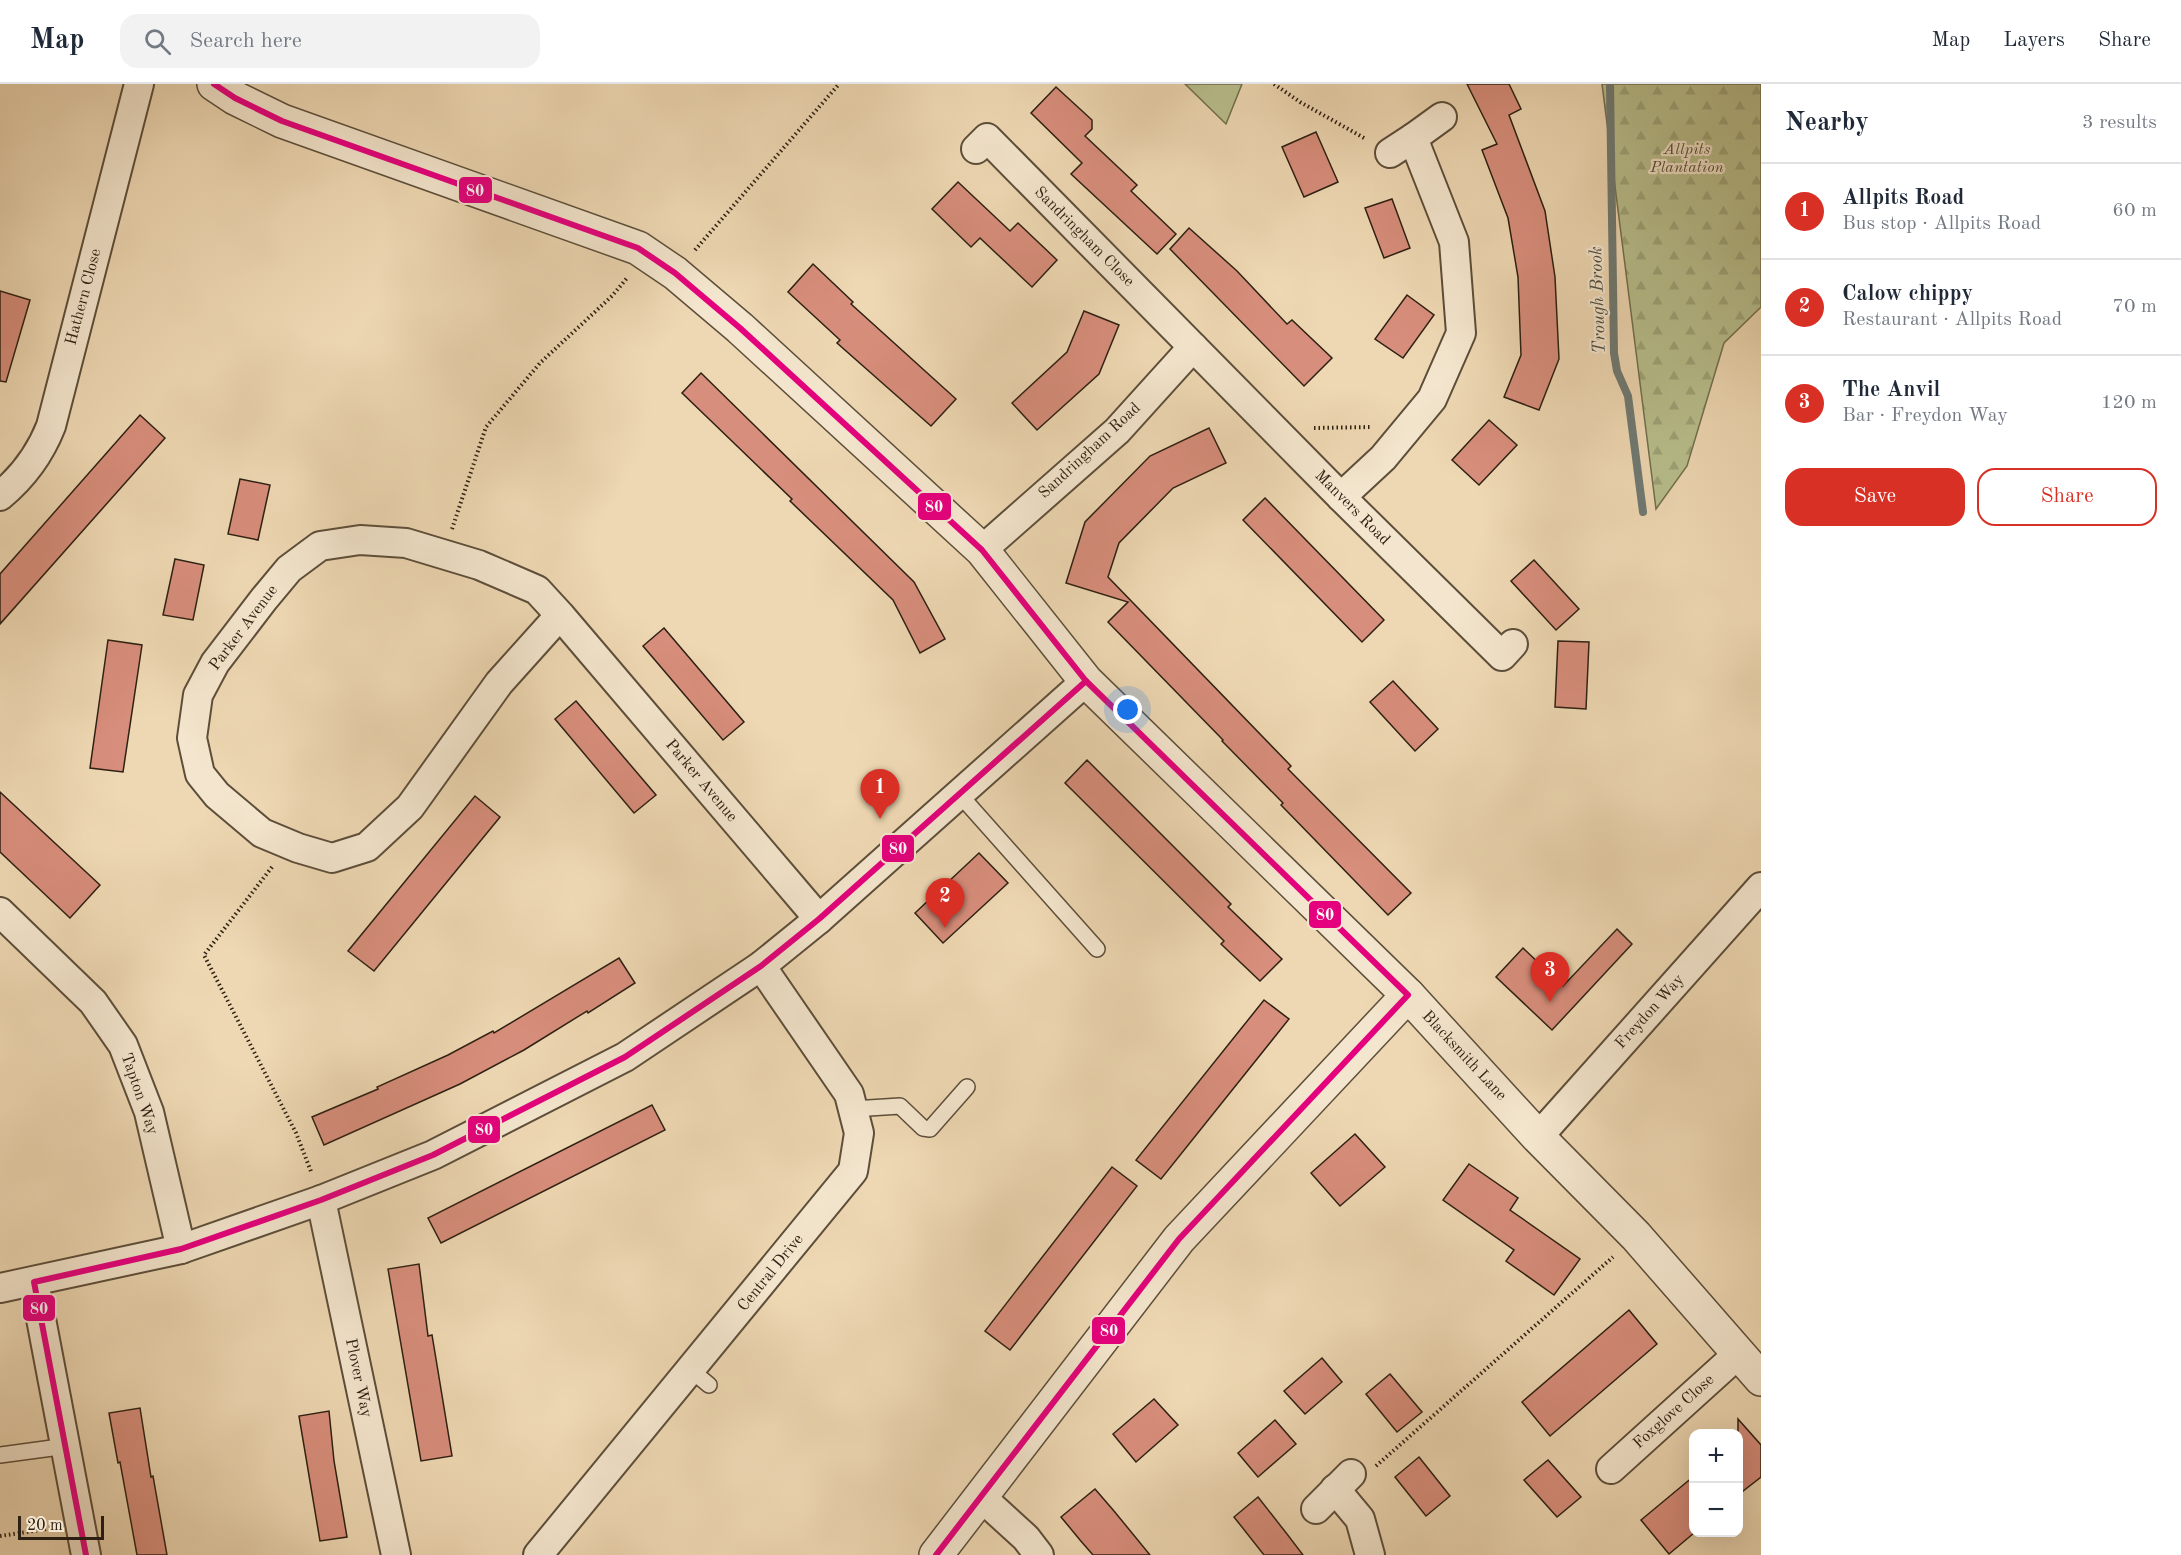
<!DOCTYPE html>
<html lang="en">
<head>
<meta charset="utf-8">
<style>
	body { margin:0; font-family:"Old Standard TT",serif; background:#f2f2f3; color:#1f2937 }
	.controls { position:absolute; right:18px; bottom:18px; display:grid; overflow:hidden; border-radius:12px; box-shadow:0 6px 24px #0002 }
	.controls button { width:54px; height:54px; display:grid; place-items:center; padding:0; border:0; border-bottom:2px solid #e0e1e3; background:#fff; color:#1f2937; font:30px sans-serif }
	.scale { position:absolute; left:18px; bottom:15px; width:86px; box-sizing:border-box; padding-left:6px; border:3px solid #2d2012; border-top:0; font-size:16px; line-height:21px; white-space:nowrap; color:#2d2012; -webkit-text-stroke:4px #f4e6ce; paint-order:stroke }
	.you { position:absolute; left:1128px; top:626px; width:21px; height:21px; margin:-15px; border:4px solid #fff; border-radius:50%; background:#1a73e8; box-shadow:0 0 0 9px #1a73e833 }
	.badge { display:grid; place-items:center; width:39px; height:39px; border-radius:50%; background:#d93025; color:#fff; font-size:20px; font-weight:700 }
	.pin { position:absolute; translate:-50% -50px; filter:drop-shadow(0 2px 3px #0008) }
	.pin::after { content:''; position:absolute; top:32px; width:21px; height:18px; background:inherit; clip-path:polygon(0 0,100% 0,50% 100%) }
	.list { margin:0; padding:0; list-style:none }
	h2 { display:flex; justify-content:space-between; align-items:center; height:78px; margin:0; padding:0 24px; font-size:26px }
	h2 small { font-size:20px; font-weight:400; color:#747a83 }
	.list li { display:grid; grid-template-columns:39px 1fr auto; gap:18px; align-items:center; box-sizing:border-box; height:96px; padding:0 24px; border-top:2px solid #e0e1e3 }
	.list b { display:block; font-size:22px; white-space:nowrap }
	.list p { margin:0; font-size:20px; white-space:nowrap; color:#747a83 }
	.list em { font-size:20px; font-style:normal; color:#747a83 }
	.actions { display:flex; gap:12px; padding:18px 24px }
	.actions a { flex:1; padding:14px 0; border:2px solid #d93025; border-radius:18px; text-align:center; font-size:21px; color:#d93025 }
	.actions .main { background:#d93025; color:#fff }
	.icon { flex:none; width:33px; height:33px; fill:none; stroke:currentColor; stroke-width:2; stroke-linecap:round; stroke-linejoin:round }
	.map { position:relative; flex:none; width:1761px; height:1471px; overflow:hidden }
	header { display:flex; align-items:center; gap:36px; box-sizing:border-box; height:84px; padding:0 30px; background:#fff; border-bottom:2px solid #e0e1e3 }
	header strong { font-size:28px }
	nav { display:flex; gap:33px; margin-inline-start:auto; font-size:21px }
	.search { width:420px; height:54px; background:#f2f2f3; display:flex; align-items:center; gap:15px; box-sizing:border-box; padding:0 21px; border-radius:18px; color:#747a83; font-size:22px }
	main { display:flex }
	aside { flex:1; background:#fff }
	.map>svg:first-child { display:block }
</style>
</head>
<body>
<header>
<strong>Map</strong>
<div class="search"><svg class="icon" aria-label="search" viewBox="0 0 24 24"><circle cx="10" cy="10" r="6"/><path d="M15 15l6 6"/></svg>Search here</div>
<nav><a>Map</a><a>Layers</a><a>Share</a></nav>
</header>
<main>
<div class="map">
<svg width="1761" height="1471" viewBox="0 0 1761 1471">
	<defs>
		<pattern id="forest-firs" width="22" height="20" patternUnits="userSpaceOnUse" patternTransform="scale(1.5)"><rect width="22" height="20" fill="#b8bf8d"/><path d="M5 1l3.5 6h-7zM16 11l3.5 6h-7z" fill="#9ea479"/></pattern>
	</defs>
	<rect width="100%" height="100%" fill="#eed8b3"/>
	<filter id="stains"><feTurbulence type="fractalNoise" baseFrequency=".00333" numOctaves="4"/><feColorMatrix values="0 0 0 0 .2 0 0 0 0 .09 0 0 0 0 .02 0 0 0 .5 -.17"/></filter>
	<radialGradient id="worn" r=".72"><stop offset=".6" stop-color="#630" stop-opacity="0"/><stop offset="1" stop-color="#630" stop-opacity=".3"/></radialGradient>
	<!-- forest -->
	<polygon fill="url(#forest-firs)" stroke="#727050" stroke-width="1.5" points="1602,0 1761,0 1761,223 1724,259 1687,382 1656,425"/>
	<!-- park -->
	<polygon fill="#b8bf8d" stroke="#727050" stroke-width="1.5" points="1185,0 1242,0 1226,40"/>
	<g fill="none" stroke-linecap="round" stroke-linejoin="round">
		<!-- stream -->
		<polyline stroke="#707b74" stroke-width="8" points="1610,0 1614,269 1617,287 1628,312 1643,428"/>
	</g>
	<!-- building -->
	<g fill="#d88e7c" stroke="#2d2012" stroke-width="1.5">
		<polygon points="1467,0 1509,0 1521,25 1509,31 1545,127 1555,193 1559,275 1539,326 1504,313 1521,271 1518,193 1508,134 1482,66 1497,60"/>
		<polygon points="1056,3 1092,36 1092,45 1085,52 1137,101 1131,107 1176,150 1157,170 1071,90 1082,79 1031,29"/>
		<polygon points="1316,48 1338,98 1304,113 1282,63"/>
		<polygon points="958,98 1010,147 1018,139 1057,176 1032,203 980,154 971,163 932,125"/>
		<polygon points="1392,115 1410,164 1384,174 1365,124"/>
		<polygon points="1189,144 1237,187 1287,240 1292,236 1332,274 1304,302 1170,165"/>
		<polygon points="813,180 853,218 851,220 956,315 931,342 837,259 840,256 788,208"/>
		<polygon points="0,207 30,216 6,298 0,297"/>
		<polygon points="1407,211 1434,231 1403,274 1375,255"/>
		<polygon points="1084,227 1119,241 1099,290 1037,346 1012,319 1067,268"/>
		<polygon points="701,289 914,498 945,555 920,569 893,516 790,417 792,415 682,309"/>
		<polygon points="140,331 165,354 0,540 0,490"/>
		<polygon points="1489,336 1517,361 1479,401 1452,376"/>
		<polygon points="1209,344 1226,379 1173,404 1119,459 1108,493 1291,682 1288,685 1411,809 1388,831 1281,721 1283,719 1222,657 1223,656 1108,538 1128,518 1066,499 1085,438 1150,372"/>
		<polygon points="240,395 270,401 258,456 228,450"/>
		<polygon points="1265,414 1384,536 1362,558 1243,436"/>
		<polygon points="175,475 204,481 193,536 163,531"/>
		<polygon points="1534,476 1579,525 1556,546 1511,497"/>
		<polygon points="664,544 744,638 723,656 643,562"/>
		<polygon points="108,556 142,561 123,688 90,684"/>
		<polygon points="1558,557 1589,558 1586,625 1555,623"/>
		<polygon points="1393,597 1438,645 1415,667 1370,618"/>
		<polygon points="576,617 656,711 634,729 555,635"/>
		<polygon points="1087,676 1231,820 1228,823 1282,875 1260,897 1221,860 1224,857 1065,699"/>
		<polygon points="0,708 100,801 70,834 0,768"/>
		<polygon points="475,712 500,733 374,887 348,867"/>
		<polygon points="979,769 1008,799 943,859 915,829"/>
		<polygon points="1617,845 1632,860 1552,946 1496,893 1523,864 1563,902"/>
		<polygon points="619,874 635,899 588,929 587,927 524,966 460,1000 324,1061 312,1033 378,1005 377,1003 448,971 493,947 494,949"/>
		<polygon points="1264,916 1289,935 1161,1095 1136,1076"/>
		<polygon points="652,1021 665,1046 441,1159 428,1134"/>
		<polygon points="1355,1050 1385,1083 1340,1122 1311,1089"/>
		<polygon points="1469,1080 1518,1114 1510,1126 1580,1175 1554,1211 1506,1177 1514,1166 1443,1116"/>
		<polygon points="1112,1083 1137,1102 1010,1266 985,1247"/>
		<polygon points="419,1180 428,1252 432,1251 452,1372 421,1377 388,1185"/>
		<polygon points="1629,1226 1657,1260 1550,1352 1522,1318"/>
		<polygon points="1322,1274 1342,1298 1305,1330 1284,1307"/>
		<polygon points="1390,1290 1422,1328 1397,1348 1366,1310"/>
		<polygon points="1154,1315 1178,1341 1136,1378 1113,1350"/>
		<polygon points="140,1324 151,1393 153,1392 167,1471 137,1471 120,1378 118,1379 109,1329"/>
		<polygon points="329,1327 334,1377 347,1453 320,1457 299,1332"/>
		<polygon points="1738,1335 1761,1361 1761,1393 1738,1411"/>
		<polygon points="1275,1336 1296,1360 1258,1393 1238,1369"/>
		<polygon points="1419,1373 1450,1412 1426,1432 1395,1393"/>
		<polygon points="1548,1376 1581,1413 1557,1433 1524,1396"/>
		<polygon points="1694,1392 1694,1449 1669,1470 1641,1436"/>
		<polygon points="1095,1405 1114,1427 1150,1471 1093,1471 1080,1456 1061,1433"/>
		<polygon points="1258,1413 1287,1450 1303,1471 1264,1471 1234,1433"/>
	</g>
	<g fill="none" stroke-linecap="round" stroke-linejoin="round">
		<!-- service casing -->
		<g stroke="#5d4e3a" stroke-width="18">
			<g id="service">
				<polyline points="960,711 1097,865"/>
				<polyline points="853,1025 900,1022 923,1044 930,1045 967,1003"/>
				<polyline points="691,1286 709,1301"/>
				<polyline points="0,1371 67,1362"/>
			</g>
		</g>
		<!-- minor casing -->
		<g stroke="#5d4e3a" stroke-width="32">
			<g id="minor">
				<polyline points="1413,54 1442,33"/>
				<polyline points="976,65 987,54 1341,413 1502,572 1513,560"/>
				<path d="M0,412c23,-19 40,-42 51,-70l88,-342"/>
				<polyline points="1341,413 1383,374 1432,315 1461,249 1454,158 1413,54 1390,69"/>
				<polyline points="982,466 1117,347 1193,263"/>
				<polyline points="560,531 499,599 410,723 367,763 332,774 298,764 262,749 217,711 200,690 192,654 198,611 215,579 264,515 289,485 320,462 360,456 406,459 479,481 537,506 560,531 819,835"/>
				<polyline points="0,828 93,918 123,961 149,1028 181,1165"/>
				<polyline points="1538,1053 1761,803"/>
				<polyline points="321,1116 396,1471"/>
				<polyline points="34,1198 86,1471"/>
				<polyline points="0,1204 181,1165 321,1116 433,1071 625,973 761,882 819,835 1086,597"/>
				<polyline points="1611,1385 1737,1271"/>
				<polyline points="1335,1405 1360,1435 1370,1471"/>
				<polyline points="980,1412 1026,1454 1039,1471"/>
				<polyline points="1316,1425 1351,1390"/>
				<polyline points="538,1471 853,1087 859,1049 849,1010 761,882"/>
			</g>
		</g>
		<!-- tertiary casing -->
		<g stroke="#5d4e3a" stroke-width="36">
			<g id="tertiary">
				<polyline points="214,0 235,14 282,37 638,164 675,189 740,244 982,466 1086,597 1408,911 1538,1053 1636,1152 1761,1295"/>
				<polyline points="936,1471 1179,1155 1408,911"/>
			</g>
		</g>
		<!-- path -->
		<g stroke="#2d2012" stroke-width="4" stroke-dasharray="1.5 3" stroke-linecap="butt">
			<polyline points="1274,0 1300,18 1366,55"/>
			<polyline points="695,166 839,0"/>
			<polyline points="1314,344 1372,343"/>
			<polyline points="452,445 486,343 540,279 612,212 627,194"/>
			<polyline points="272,783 204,871 296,1049 312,1090"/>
			<polyline points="1376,1382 1613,1173"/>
			<polyline points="0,1452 53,1444"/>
		</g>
		<!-- service -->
		<use href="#service" stroke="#f4e6ce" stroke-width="15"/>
		<!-- minor -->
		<use href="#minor" stroke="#f4e6ce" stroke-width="28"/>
		<!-- tertiary -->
		<use href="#tertiary" stroke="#f4e6ce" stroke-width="33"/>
		<!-- bus-1 casing -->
		<g stroke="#f4e6ce" stroke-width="10">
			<g id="bus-1">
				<polyline points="214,0 235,14 282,37 638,164 675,189 740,244 982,466 1086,597 1408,911 1179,1155 936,1471"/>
				<polyline points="86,1471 34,1198 181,1165 321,1116 433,1071 625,973 761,882 819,835 1086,597"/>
			</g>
		</g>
		<!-- bus-1 -->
		<use href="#bus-1" stroke="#e5007d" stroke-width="6"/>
	</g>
	<g text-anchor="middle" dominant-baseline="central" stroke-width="4.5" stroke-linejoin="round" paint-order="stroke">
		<!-- park labels -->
		<g font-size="16" font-style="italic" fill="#575037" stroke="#f4e6ce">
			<text x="1687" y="66">Allpits<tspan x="1687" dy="18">Plantation</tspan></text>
		</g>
		<!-- street labels -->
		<g font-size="16" fill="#2d2012" stroke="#f4e6ce">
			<text transform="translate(1084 153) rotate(45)">Sandringham Close</text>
			<text transform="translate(84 213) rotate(-75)">Hathern Close</text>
			<text transform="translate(1090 367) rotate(-43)">Sandringham Road</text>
			<text transform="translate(1352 424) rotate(45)">Manvers Road</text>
			<text transform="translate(244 544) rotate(-53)">Parker Avenue</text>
			<text transform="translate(701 697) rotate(50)">Parker Avenue</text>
			<text transform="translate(1650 928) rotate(-48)">Freydon Way</text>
			<text transform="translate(1464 972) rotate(47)">Blacksmith Lane</text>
			<text transform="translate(139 1010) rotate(71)">Tapton Way</text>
			<text transform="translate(771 1189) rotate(-51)">Central Drive</text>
			<text transform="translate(358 1294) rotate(78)">Plover Way</text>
			<text transform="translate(1674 1328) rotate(-42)">Foxglove Close</text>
		</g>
		<!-- water labels -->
		<g font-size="18" font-style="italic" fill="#4e4e43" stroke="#f4e6ce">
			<text transform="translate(1598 216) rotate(-92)">Trough Brook</text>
		</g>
	</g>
	<g stroke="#f4e6ce" stroke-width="2">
		<rect x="458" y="92" width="35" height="28" rx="6" fill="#e5007d"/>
		<rect x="917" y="408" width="35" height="29" rx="6" fill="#e5007d"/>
		<rect x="881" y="750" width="34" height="29" rx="6" fill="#e5007d"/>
		<rect x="1308" y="816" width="34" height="29" rx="6" fill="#e5007d"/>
		<rect x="467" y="1031" width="34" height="29" rx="6" fill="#e5007d"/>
		<rect x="22" y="1210" width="34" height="28" rx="6" fill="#e5007d"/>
		<rect x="1091" y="1232" width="35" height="29" rx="6" fill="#e5007d"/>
	</g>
	<g font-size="16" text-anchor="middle" font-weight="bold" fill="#fff">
		<text x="475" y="112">80</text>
		<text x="934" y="428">80</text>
		<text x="898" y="770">80</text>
		<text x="1325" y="836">80</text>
		<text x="484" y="1051">80</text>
		<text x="39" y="1230">80</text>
		<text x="1109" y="1252">80</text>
	</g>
	<rect width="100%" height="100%" filter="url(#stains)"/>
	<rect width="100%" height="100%" fill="url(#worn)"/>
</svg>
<div class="controls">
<button>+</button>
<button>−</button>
</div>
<div class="scale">20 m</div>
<div class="you"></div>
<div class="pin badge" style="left:880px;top:735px">1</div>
<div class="pin badge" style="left:945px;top:844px">2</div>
<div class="pin badge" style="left:1550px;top:918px">3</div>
</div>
<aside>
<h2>Nearby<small>3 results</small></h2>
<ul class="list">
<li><span class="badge">1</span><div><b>Allpits Road</b><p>Bus stop · Allpits Road</p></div><em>60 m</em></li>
<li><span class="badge">2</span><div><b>Calow chippy</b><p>Restaurant · Allpits Road</p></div><em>70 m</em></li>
<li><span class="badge">3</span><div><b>The Anvil</b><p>Bar · Freydon Way</p></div><em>120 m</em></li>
</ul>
<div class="actions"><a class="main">Save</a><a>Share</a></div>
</aside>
</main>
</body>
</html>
